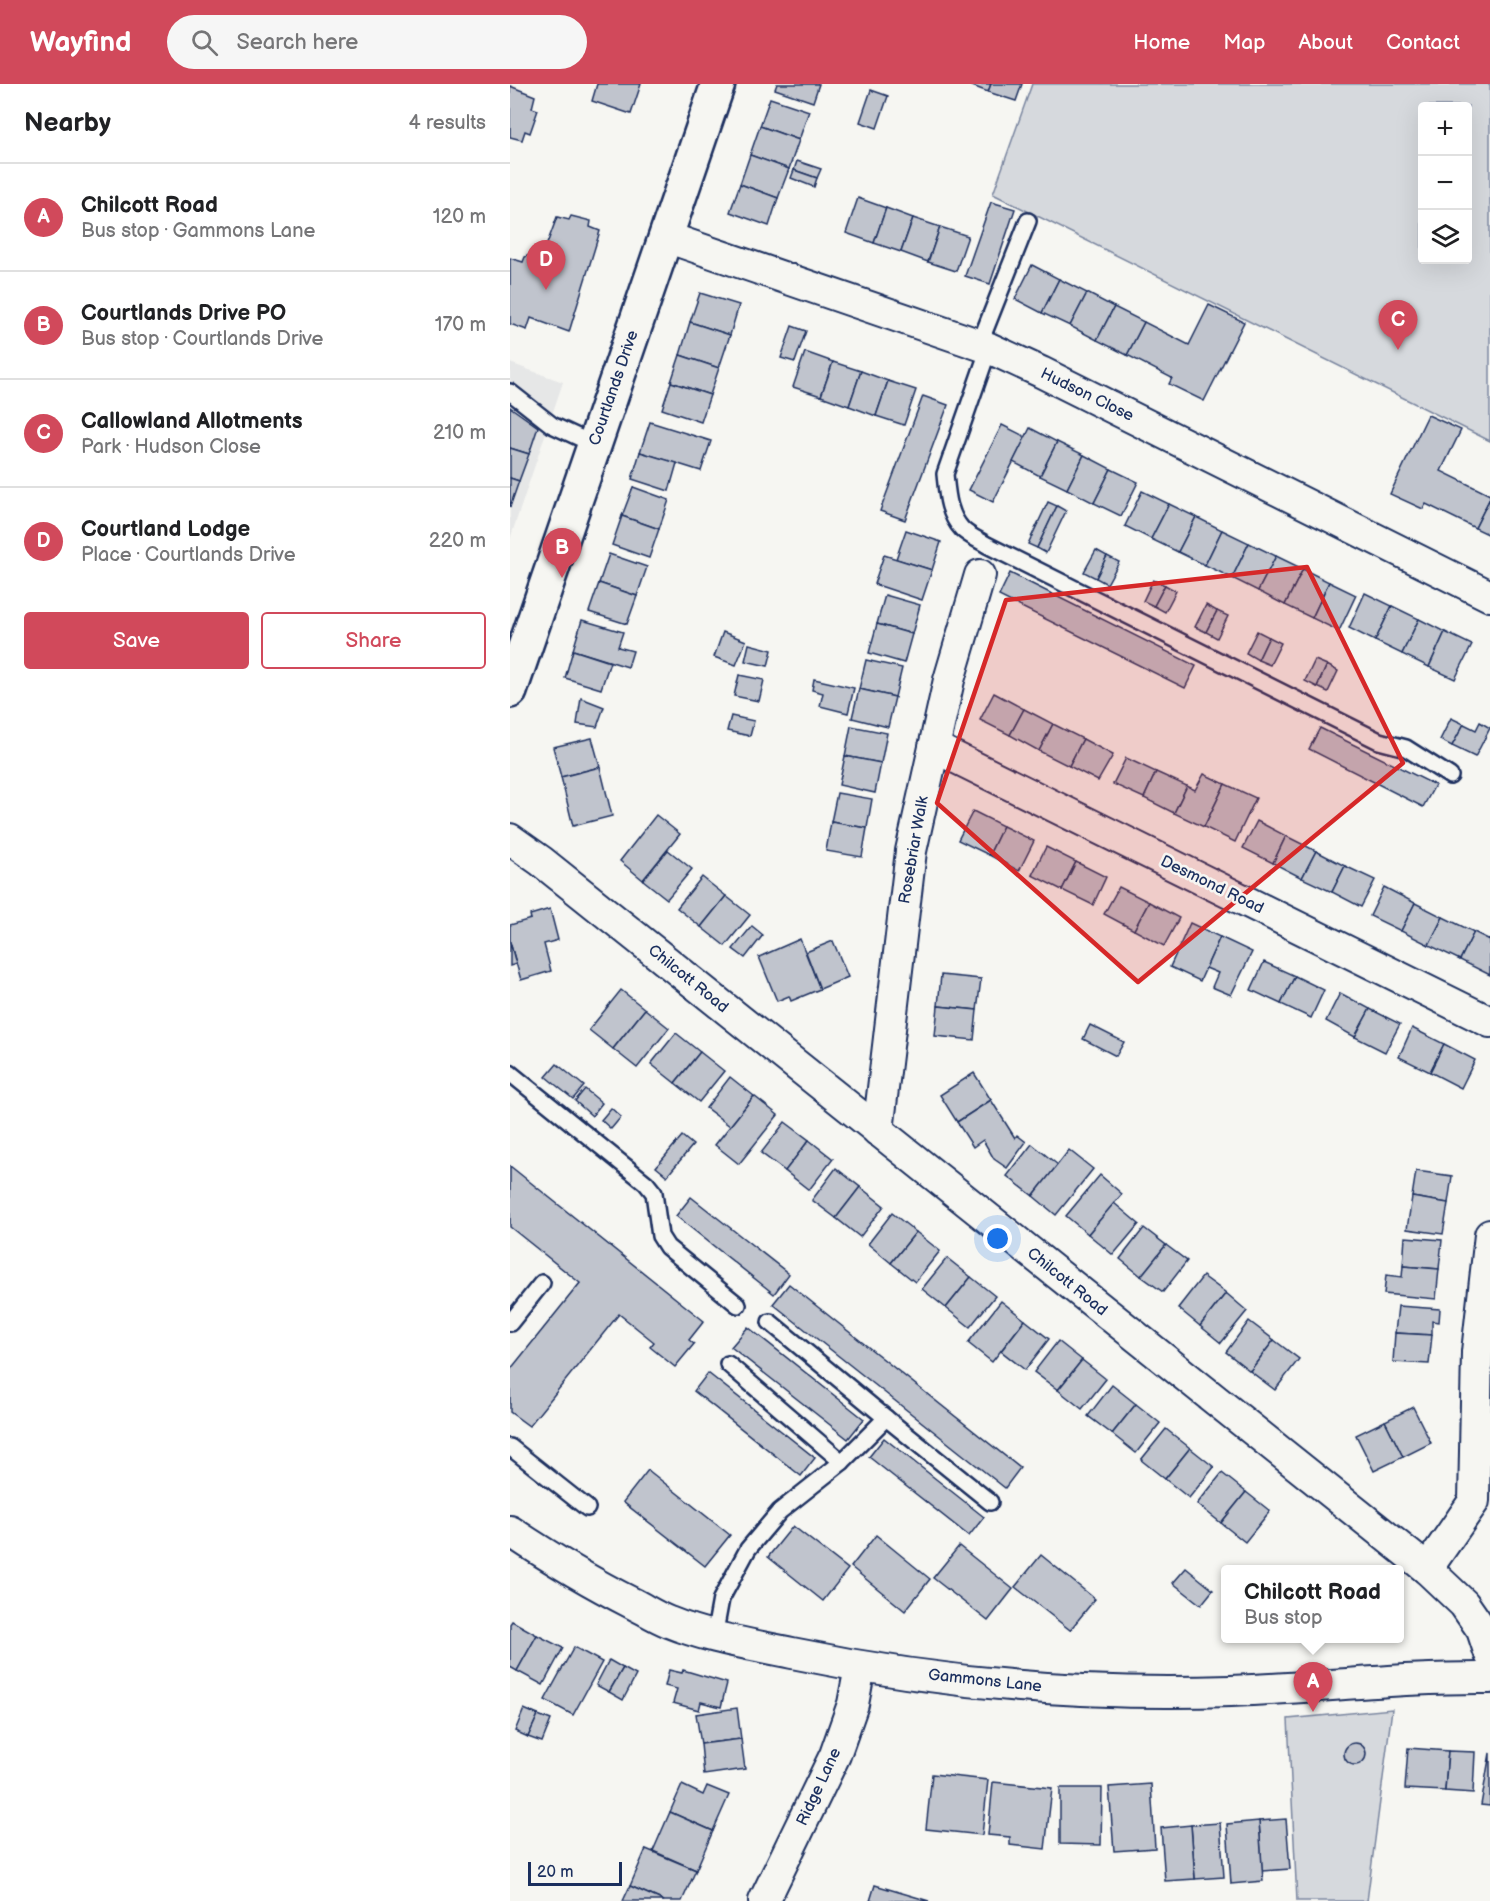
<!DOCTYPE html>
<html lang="en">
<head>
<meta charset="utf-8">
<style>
	body { margin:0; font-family:"Balsamiq Sans",sans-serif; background:#f6f6f6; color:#202124 }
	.controls { position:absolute; right:18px; top:18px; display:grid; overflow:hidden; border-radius:6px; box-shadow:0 6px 24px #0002 }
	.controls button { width:54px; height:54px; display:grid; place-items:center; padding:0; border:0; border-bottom:2px solid #e0e0e0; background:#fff; color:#202124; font:30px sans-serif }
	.scale { position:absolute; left:18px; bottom:15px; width:94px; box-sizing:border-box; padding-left:6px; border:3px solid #1b2f5e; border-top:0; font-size:16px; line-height:21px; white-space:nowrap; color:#1b2f5e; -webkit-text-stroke:4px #f6f6f2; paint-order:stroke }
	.you { position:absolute; left:488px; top:1155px; width:21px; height:21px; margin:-15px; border:4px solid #fff; border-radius:50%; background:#1a73e8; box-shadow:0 0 0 9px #1a73e833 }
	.badge { display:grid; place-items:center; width:39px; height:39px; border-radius:50%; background:#d1495b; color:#fff; font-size:20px; font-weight:700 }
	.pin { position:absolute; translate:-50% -50px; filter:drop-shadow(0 2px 3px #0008) }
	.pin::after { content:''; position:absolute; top:32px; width:21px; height:18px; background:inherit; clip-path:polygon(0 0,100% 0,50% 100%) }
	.popup { position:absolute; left:711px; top:1481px; width:183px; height:78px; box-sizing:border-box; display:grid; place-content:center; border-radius:6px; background:#fff; filter:drop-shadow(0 2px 4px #0005); font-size:20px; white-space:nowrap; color:#757577 }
	.popup b { font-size:22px; color:#202124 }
	.popup::after { content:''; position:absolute; left:50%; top:100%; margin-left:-12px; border:12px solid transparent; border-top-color:#fff }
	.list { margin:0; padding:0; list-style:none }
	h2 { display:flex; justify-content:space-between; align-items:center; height:78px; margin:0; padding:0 24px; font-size:26px }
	h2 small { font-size:20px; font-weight:400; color:#757577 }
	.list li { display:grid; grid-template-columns:39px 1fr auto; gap:18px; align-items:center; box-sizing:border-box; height:108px; padding:0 24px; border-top:2px solid #e0e0e0 }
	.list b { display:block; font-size:22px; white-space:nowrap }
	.list p { margin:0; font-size:20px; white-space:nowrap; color:#757577 }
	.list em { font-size:20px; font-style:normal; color:#757577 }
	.actions { display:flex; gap:12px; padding:18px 24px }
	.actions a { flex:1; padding:14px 0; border:2px solid #d1495b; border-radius:6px; text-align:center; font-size:21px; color:#d1495b }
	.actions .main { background:#d1495b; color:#fff }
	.icon { flex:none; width:33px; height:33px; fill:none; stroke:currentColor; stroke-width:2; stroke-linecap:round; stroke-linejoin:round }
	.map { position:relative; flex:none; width:980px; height:1817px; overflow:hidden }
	header { display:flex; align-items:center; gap:36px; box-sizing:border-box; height:84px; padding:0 30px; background:#d1495b; color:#fff }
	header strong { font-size:28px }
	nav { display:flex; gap:33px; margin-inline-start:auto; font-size:21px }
	.search { width:420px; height:54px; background:#f6f6f6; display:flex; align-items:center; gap:15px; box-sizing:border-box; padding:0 21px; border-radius:33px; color:#757577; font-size:22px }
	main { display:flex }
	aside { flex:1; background:#fff }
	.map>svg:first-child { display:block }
</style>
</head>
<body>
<header>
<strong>Wayfind</strong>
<div class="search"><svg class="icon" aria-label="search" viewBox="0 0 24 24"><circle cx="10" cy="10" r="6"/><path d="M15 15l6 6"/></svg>Search here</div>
<nav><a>Home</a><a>Map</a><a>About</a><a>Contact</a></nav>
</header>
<main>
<aside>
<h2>Nearby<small>4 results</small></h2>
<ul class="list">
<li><span class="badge">A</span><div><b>Chilcott Road</b><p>Bus stop · Gammons Lane</p></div><em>120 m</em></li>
<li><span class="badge">B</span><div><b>Courtlands Drive PO</b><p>Bus stop · Courtlands Drive</p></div><em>170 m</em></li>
<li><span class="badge">C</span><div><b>Callowland Allotments</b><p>Park · Hudson Close</p></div><em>210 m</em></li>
<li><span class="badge">D</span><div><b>Courtland Lodge</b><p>Place · Courtlands Drive</p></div><em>220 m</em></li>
</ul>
<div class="actions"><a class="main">Save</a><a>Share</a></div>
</aside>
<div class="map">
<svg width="980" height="1817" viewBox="0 0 980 1817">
	<rect width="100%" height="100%" fill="#f6f6f2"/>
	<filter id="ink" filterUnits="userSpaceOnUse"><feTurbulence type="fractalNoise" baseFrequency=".0167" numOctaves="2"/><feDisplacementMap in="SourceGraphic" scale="12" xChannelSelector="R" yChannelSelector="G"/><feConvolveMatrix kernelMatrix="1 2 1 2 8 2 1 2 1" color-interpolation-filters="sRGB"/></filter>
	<g filter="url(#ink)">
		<!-- built -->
		<polygon fill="#e6e7e7" points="0,279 53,298 0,455"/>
		<!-- green -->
		<g fill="#d6d9dd" stroke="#78849e" stroke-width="1.5" fill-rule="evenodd">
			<path d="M522,0h458v357l-497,-247zM912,22h46v154h-46z"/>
			<polygon points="882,1625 857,1817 787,1817 778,1635"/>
		</g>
		<!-- building -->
		<g fill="#c0c4cd" stroke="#1b2f5e" stroke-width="1.5">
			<polygon points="87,0 131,0 121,30 82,17"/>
			<polygon points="267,0 309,0 303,18 265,5"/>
			<polygon points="457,0 481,0 478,8"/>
			<polygon points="481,0 512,0 506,17 478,8"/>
			<polygon points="0,2 25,12 22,24 28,26 20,49 15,47 12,56 0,53"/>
			<polygon points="361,6 378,12 367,44 350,38"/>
			<polygon points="260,14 299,27 289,56 250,42"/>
			<polygon points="250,42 289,56 279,85 240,71"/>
			<polygon points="240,71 279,85 268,114 230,100"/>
			<polygon points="287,77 311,85 307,94 284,86"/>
			<polygon points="284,86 307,94 304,103 281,94"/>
			<polygon points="230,100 268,114 259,142 220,128"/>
			<polygon points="348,114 376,124 364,159 336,149"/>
			<polygon points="481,118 505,125 480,200 455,192"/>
			<polygon points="376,124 403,134 391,168 364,159"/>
			<polygon points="61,132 81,137 80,143 90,147 59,248 21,234 17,246 0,240 0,174 13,178 15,173 29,166 34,168 47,133 59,136"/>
			<polygon points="403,134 430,143 418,178 391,168"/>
			<polygon points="430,143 458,152 446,187 418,178"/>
			<polygon points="522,181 549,195 532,229 505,215"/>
			<polygon points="549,195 577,209 560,242 532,229"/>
			<polygon points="190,209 229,221 220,251 180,238"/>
			<polygon points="577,209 604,223 587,256 560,242"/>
			<polygon points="699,221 734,238 694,317 659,300 662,294 617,271 634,238 679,261"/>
			<polygon points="604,223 634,238 617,271 587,256"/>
			<polygon points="180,238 220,251 209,284 170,271"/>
			<polygon points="282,242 296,247 285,278 271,274"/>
			<polygon points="295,268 323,278 311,312 283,303"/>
			<polygon points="170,271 209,284 200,311 161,298"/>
			<polygon points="323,278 351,287 339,322 311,312"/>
			<polygon points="351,287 378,297 366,332 339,322"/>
			<polygon points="378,297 406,306 394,341 366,332"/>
			<polygon points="161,298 200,311 191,338 152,325"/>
			<polygon points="413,312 438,321 395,436 370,427"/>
			<polygon points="0,323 28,343 19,370 0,364"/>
			<polygon points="918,331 951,346 931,387 980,411 980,414 965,444 916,420 913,425 880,410"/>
			<polygon points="140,338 201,357 191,387 130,368"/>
			<polygon points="492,341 516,353 483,418 459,406"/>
			<polygon points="520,344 547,358 530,392 503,378"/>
			<polygon points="547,358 574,371 557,405 530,392"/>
			<polygon points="0,364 19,370 9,397 0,394"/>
			<polygon points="130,368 167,379 159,407 122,395"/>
			<polygon points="574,371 601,385 584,419 557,405"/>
			<polygon points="601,385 628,398 611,432 584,419"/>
			<polygon points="0,394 9,397 0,423"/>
			<polygon points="123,403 159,416 149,445 112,432"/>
			<polygon points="632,407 659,420 641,455 615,442"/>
			<polygon points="980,414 980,451 965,444"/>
			<polygon points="538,418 547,422 527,464 518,460"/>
			<polygon points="659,420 686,433 668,468 641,455"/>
			<polygon points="547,422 556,427 536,469 527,464"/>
			<polygon points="112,432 149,445 139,474 102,461"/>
			<polygon points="686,433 712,446 695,481 668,468"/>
			<polygon points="396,446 431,458 422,486 386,475"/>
			<polygon points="712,446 739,459 722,494 695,481"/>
			<polygon points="739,459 766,472 748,507 722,494"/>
			<polygon points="586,466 597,472 586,494 574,488"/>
			<polygon points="99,470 137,483 127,512 89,499"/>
			<polygon points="374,471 422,486 412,516 364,500"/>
			<polygon points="597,472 609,478 597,500 586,494"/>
			<polygon points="766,472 793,485 775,521 748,507"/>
			<polygon points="793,485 819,498 802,534 775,521"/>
			<polygon points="500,489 686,582 675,604 489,512"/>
			<polygon points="643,496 655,501 644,522 633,517"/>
			<polygon points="819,498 846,511 829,547 802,534"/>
			<polygon points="89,499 127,512 117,540 79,528"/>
			<polygon points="655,501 666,507 655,528 644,522"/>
			<polygon points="855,509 882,522 865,557 839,544"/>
			<polygon points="375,511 410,521 402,550 367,540"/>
			<polygon points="696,521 707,527 696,548 685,543"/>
			<polygon points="882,522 909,535 892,570 865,557"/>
			<polygon points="707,527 718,532 707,554 696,548"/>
			<polygon points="909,535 935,548 919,583 892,570"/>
			<polygon points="72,536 113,548 108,563 123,567 118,583 63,566"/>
			<polygon points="367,540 402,550 394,579 359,569"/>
			<polygon points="747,547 759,553 748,576 736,569"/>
			<polygon points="213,548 236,557 226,581 204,573"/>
			<polygon points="935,548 962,561 945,595 919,583"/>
			<polygon points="759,553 771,559 760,581 748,576"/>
			<polygon points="239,560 262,566 258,582 235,577"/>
			<polygon points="63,566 100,578 91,605 55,594"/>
			<polygon points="356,576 392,584 385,613 349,605"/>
			<polygon points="805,576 817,581 807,603 795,597"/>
			<polygon points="817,581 828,587 818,608 807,603"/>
			<polygon points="229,591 254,596 249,617 224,612"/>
			<polygon points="304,595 344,604 338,629 310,622 313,609 302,606"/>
			<polygon points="349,605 385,613 378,643 342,634"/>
			<polygon points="484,609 514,625 500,651 470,636"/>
			<polygon points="71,614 94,623 87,643 67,640"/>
			<polygon points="514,625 543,640 529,667 500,651"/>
			<polygon points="221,632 244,637 240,652 217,647"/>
			<polygon points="941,634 954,640 942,662 930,656"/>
			<polygon points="970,638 980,644 965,673 942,662 954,640 966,646"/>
			<polygon points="543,640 573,655 559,682 529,667"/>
			<polygon points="341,642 377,649 371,679 335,672"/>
			<polygon points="810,644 925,701 913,723 799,665"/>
			<polygon points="82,654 90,683 51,693 43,663"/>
			<polygon points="573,655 603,671 588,697 559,682"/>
			<polygon points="335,672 371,679 365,709 329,701"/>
			<polygon points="616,674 646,688 634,714 603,700"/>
			<polygon points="90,683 102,732 63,742 51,693"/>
			<polygon points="646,688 677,702 664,729 634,714"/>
			<polygon points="694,690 715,700 694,743 664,729 677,702 685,706"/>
			<polygon points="715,700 746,714 725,758 694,743"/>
			<polygon points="327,709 362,715 357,744 321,738"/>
			<polygon points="463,727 493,742 479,771 448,756"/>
			<polygon points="146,731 170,750 133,796 110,777"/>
			<polygon points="747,737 776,752 763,779 733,764"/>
			<polygon points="321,738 357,744 352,773 316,767"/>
			<polygon points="493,742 524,757 509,787 479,771"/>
			<polygon points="776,752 806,767 792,794 763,779"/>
			<polygon points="536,763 566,778 552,806 522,791"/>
			<polygon points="158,766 182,785 157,815 133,796"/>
			<polygon points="806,767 835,782 822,808 792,794"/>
			<polygon points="566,778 596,793 583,821 552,806"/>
			<polygon points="835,782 865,796 851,823 822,808"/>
			<polygon points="192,793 216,812 191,843 167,824"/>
			<polygon points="609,803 639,818 624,846 594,830"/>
			<polygon points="874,803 905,819 891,847 860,832"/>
			<polygon points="216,812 240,831 215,862 191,843"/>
			<polygon points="639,818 669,834 654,862 624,846"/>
			<polygon points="905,819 933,833 919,861 891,847"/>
			<polygon points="40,825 48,856 34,860 41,887 11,896 0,858 0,841 21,835 20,831"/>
			<polygon points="933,833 964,848 950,876 919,861"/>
			<polygon points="680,839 710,853 690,897 660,883"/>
			<polygon points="242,842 253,851 235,874 223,865"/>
			<polygon points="964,848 980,856 980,891 950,876"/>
			<polygon points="710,853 742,868 721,911 702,903 708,889 696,884"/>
			<polygon points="290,855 310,905 281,917 279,912 267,917 249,873"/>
			<polygon points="323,857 338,893 310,905 296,868"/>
			<polygon points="0,858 6,880 0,882"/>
			<polygon points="754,878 785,892 771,920 741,906"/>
			<polygon points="431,891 471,895 467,926 428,922"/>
			<polygon points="785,892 814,906 801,934 771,920"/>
			<polygon points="111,906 135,925 103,965 79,946"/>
			<polygon points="830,909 860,925 845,953 816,937"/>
			<polygon points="428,922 467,926 464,956 425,952"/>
			<polygon points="135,925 159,944 127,984 103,965"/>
			<polygon points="860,925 890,940 875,968 845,953"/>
			<polygon points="580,941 614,958 606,972 573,955"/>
			<polygon points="902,944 934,960 920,988 889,973"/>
			<polygon points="166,949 190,968 165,999 141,980"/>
			<polygon points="934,960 965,976 951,1004 920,988"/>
			<polygon points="190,968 214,987 189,1018 165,999"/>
			<polygon points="47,980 74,1002 63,1015 36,993"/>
			<polygon points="464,989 481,1016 447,1038 430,1011"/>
			<polygon points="220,993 244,1012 220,1042 196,1024"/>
			<polygon points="75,1005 92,1019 82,1032 65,1017"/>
			<polygon points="244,1012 268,1031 229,1080 205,1061"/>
			<polygon points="481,1016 505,1054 507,1051 516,1058 497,1084 484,1075 473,1056 463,1063 447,1038"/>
			<polygon points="101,1024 111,1033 101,1045 91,1036"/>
			<polygon points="275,1038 299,1056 275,1087 251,1069"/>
			<polygon points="172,1052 183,1061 157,1092 146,1083"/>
			<polygon points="299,1056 323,1075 299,1106 275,1087"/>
			<polygon points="522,1060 548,1081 523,1112 497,1092"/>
			<polygon points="559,1066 583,1085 546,1131 523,1112"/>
			<polygon points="0,1082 194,1237 179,1256 184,1260 165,1283 140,1263 144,1258 109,1230 19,1342 0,1328 0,1286 70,1199 0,1143"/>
			<polygon points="326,1084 350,1103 326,1134 302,1116"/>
			<polygon points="906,1087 942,1092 938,1119 902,1113"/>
			<polygon points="590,1091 612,1110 578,1150 556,1132"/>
			<polygon points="350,1103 374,1122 350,1153 326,1134"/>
			<polygon points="181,1113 279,1190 264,1210 166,1132"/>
			<polygon points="902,1113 938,1119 933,1150 897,1145"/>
			<polygon points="604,1119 629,1140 603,1171 578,1150"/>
			<polygon points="382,1129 406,1148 381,1179 358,1160"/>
			<polygon points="634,1144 656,1161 631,1192 610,1175"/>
			<polygon points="406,1148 430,1167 405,1198 381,1179"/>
			<polygon points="895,1153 932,1156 929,1185 893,1182"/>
			<polygon points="656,1161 677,1177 653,1208 631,1192"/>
			<polygon points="437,1174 461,1193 436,1224 412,1205"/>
			<polygon points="893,1182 929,1185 926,1215 874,1210 876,1191 892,1193"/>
			<polygon points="693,1192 716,1209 690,1242 668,1224"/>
			<polygon points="461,1193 485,1212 460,1243 436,1224"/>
			<polygon points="279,1200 510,1384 495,1404 263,1220"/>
			<polygon points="716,1209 737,1227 711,1259 690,1242"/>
			<polygon points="491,1217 515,1236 482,1278 458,1259"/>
			<polygon points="888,1222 930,1225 929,1238 922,1237 922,1251 885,1249"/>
			<polygon points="515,1236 539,1255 515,1286 491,1267"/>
			<polygon points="739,1237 764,1256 740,1287 716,1268"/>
			<polygon points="238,1243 354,1335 338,1355 221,1263"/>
			<polygon points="885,1249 922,1251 919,1280 883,1278"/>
			<polygon points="764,1256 789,1275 765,1306 740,1287"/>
			<polygon points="548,1257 572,1276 548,1306 524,1288"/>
			<polygon points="572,1276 596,1295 572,1325 548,1306"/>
			<polygon points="198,1289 305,1374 291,1392 184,1307"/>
			<polygon points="602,1301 626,1320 602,1350 578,1332"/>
			<polygon points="626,1320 650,1339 626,1369 602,1350"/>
			<polygon points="903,1323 921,1359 893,1373 875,1337"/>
			<polygon points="875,1337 893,1373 864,1387 846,1351"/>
			<polygon points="656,1345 680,1364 655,1395 631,1376"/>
			<polygon points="374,1354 474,1433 459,1452 359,1373"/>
			<polygon points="680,1364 704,1383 679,1414 655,1395"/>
			<polygon points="138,1386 220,1451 195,1482 113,1418"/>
			<polygon points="712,1389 736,1408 711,1439 687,1420"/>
			<polygon points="736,1408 760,1427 735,1458 711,1439"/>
			<polygon points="283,1442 338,1485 313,1517 258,1473"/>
			<polygon points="366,1451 420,1495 395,1527 341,1483"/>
			<polygon points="449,1462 503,1505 478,1537 423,1494"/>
			<polygon points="531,1471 585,1515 560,1546 505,1503"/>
			<polygon points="676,1484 703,1506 691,1521 663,1499"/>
			<polygon points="2,1537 27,1551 7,1587 0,1583 0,1540"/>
			<polygon points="27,1551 53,1564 33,1601 7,1587"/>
			<polygon points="64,1563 92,1578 63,1631 35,1616"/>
			<polygon points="99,1576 113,1584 99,1608 86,1601"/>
			<polygon points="113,1584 126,1591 113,1616 99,1608"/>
			<polygon points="159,1586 172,1589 173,1586 217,1599 211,1623 191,1618 189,1626 163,1619 167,1605 155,1602"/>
			<polygon points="227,1624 231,1655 191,1660 186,1630"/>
			<polygon points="14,1625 28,1631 18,1653 5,1647"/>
			<polygon points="28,1631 41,1636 32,1658 18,1653"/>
			<polygon points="231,1655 235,1685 194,1691 191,1660"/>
			<circle cx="845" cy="1670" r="11"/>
			<polygon points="898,1664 938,1667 935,1707 895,1705"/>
			<polygon points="938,1667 965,1668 963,1709 935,1707"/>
			<polygon points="980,1669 980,1722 971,1721"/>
			<polygon points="422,1690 478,1696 472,1751 416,1745"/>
			<polygon points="483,1698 542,1704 535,1765 500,1761 500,1753 478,1751"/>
			<polygon points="641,1700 645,1764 604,1767 599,1703"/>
			<polygon points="172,1701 193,1711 197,1702 219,1711 203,1747 160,1728"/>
			<polygon points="550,1704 592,1704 591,1761 550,1760"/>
			<polygon points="160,1728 203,1747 186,1786 143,1767"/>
			<polygon points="776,1735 780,1785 752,1787 749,1737"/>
			<polygon points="749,1737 753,1797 721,1800 717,1740"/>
			<polygon points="710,1739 714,1793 685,1795 681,1741"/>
			<polygon points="681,1741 685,1795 655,1797 651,1744"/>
			<polygon points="136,1765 186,1786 172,1817 154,1817 120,1802"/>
			<polygon points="365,1801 419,1817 360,1817"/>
			<polygon points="120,1802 154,1817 113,1817"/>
		</g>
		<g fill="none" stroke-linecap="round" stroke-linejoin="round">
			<!-- lane casing -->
			<g stroke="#1b2f5e" stroke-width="20">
				<g id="lane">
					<polyline points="469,261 518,137"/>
					<path d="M479,264l-44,126c2,19 3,40 17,55 7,7 17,11 25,16l392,196 27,7 44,28"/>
					<polyline points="0,308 42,341 85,361"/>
					<polyline points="0,989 136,1099 144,1109 150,1152 157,1163 228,1221"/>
					<polyline points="0,1239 32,1199"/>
					<polyline points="218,1280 332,1378"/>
					<polyline points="376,1334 480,1418"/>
					<polyline points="0,1363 77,1424"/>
					<polyline points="204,1553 211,1515 238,1465 270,1427 332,1378 376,1334 260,1238"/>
				</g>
			</g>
			<!-- street casing -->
			<g stroke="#1b2f5e" stroke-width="34">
				<g id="street">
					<polyline points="156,153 479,264 531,288 980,512"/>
					<polyline points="424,663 980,938"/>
					<polyline points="0,755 31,777 917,1485 954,1520 972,1546 980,1570"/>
					<polyline points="368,1047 401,767 439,596 470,491"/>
					<path d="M0,1447c39,26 80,51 122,72 12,6 24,14 37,19 39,16 81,22 123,31 144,30 292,43 439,38 87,-3 172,-14 259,-13"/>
					<polyline points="917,1485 964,1417 967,1268 980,1151"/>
					<polyline points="254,1817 325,1671 343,1620 350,1583"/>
				</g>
			</g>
			<!-- secondary casing -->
			<g stroke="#1b2f5e" stroke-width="38">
				<polyline id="secondary" points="0,607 208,0"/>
			</g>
			<!-- lane -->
			<use href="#lane" stroke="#f6f6f2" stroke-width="15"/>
			<!-- street -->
			<use href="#street" stroke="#f6f6f2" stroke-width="30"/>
			<!-- secondary -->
			<use href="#secondary" stroke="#f6f6f2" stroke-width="33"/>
		</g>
	</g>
	<!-- marked area -->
	<path fill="#d62828" fill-opacity="0.2" stroke="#d62828" stroke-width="4.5" stroke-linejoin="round" d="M797,483l96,196 -265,219 -201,-179 69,-203z"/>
	<g text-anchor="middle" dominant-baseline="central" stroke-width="5" stroke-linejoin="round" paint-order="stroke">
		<!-- street labels -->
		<g font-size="16" fill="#1b2f5e" stroke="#f6f6f2">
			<text transform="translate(104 304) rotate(-71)">Courtlands Drive</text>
			<text transform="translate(577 311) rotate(26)">Hudson Close</text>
			<text transform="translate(404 766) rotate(-80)">Rosebriar Walk</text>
			<text transform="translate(702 801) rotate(26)">Desmond Road</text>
			<text transform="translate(178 895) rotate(39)">Chilcott Road</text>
			<text transform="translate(557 1198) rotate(39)">Chilcott Road</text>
			<text transform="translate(475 1597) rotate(6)">Gammons Lane</text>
			<text transform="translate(309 1703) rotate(-65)">Ridge Lane</text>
		</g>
	</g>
</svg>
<div class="controls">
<button>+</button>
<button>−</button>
<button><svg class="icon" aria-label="layers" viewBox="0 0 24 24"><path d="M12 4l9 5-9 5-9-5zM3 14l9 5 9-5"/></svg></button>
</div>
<div class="scale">20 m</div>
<div class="you"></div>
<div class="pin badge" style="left:803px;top:1628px">A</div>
<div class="popup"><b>Chilcott Road</b>Bus stop</div>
<div class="pin badge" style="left:52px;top:494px">B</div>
<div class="pin badge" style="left:888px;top:266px">C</div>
<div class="pin badge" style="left:36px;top:206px">D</div>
</div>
</main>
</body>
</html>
